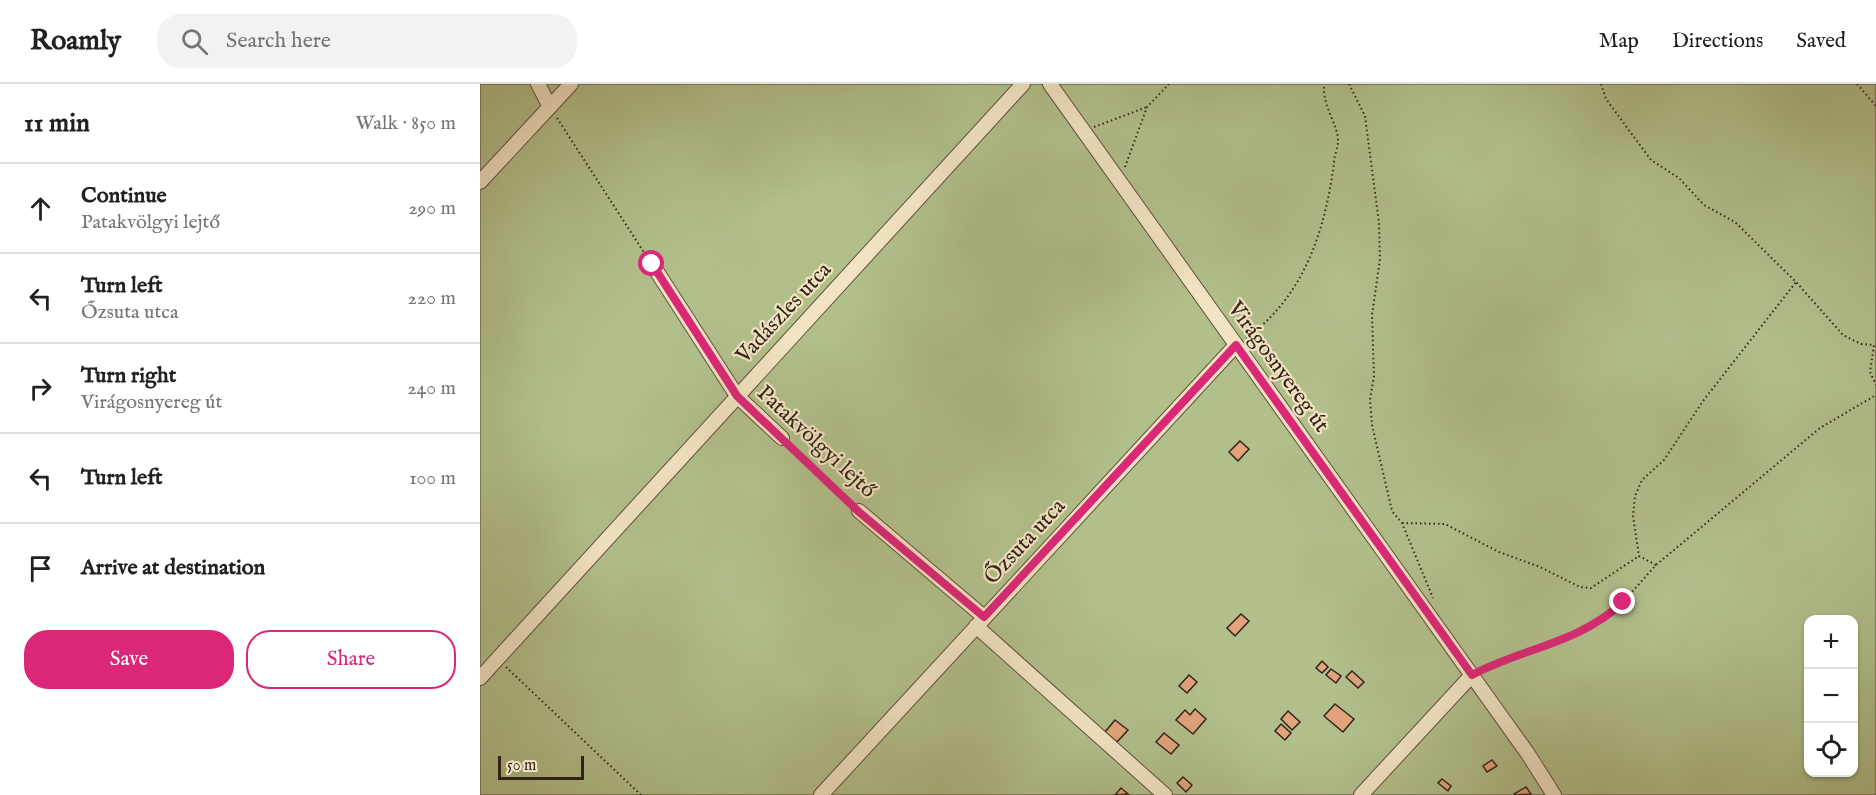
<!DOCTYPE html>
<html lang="en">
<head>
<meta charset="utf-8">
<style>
	body { margin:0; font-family:"IM FELL English",serif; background:#f2f2f2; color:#202124 }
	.controls { position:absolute; right:18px; bottom:18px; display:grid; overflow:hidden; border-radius:12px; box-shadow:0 2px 4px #0004 }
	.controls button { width:54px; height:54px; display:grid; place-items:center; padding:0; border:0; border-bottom:2px solid #e0e0e0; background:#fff; color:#202124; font:30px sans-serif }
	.scale { position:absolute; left:18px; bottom:15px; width:86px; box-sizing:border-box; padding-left:6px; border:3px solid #342219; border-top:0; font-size:16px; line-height:21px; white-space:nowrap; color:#342219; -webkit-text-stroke:4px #f2e4c3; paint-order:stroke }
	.stop { position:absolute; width:18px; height:18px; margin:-14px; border:4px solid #db2777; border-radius:50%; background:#fff }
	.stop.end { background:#db2777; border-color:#fff; box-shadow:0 2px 6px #0008 }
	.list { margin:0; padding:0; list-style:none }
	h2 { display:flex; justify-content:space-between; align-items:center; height:78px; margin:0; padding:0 24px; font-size:26px }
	h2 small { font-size:20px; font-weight:400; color:#757577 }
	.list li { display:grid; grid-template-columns:39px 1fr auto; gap:18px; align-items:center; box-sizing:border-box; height:90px; padding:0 24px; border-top:2px solid #e0e0e0 }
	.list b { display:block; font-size:22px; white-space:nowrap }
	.list p { margin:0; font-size:20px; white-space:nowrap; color:#757577 }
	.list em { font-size:20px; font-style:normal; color:#757577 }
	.actions { display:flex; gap:12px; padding:18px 24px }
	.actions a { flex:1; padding:14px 0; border:2px solid #db2777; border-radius:24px; text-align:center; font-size:21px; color:#db2777 }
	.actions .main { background:#db2777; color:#fff }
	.icon { flex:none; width:33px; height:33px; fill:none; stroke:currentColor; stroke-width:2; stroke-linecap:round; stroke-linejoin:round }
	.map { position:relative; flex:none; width:1396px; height:711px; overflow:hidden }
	header { display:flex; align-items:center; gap:36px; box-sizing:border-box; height:84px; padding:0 30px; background:#fff; border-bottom:2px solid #e0e0e0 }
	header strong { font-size:28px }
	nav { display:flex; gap:33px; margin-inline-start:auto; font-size:21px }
	.search { width:420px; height:54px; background:#f2f2f2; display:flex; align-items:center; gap:15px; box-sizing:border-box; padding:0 21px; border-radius:24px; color:#757577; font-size:22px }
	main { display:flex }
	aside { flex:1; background:#fff }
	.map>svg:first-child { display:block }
</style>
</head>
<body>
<header>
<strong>Roamly</strong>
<div class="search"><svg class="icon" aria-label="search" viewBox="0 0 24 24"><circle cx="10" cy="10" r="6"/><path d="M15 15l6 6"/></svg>Search here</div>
<nav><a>Map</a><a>Directions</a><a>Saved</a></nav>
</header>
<main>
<aside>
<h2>11 min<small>Walk · 850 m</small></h2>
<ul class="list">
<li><svg class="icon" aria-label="ahead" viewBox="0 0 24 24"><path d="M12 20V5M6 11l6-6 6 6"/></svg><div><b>Continue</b><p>Patakvölgyi lejtő</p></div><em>290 m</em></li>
<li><svg class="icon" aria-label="left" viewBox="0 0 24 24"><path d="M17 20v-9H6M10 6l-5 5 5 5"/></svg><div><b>Turn left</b><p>Őzsuta utca</p></div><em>220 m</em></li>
<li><svg class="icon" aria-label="right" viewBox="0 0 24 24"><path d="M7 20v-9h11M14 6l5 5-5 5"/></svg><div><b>Turn right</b><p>Virágosnyereg út</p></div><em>240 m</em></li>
<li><svg class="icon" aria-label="left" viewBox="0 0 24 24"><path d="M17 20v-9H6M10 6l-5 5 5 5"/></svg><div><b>Turn left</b></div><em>100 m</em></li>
<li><svg class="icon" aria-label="arrive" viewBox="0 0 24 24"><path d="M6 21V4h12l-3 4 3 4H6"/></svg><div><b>Arrive at destination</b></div></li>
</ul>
<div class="actions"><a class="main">Save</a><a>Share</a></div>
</aside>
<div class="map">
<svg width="1396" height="711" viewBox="0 0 1396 711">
	<rect width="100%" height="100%" fill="#ebd6a3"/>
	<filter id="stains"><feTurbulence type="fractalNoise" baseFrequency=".00333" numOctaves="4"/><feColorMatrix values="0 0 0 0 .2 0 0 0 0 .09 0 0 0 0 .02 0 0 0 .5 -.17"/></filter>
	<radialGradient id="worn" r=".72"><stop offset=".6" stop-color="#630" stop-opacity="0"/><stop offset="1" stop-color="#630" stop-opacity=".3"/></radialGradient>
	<!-- green -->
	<path fill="#b1bf8b" stroke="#727052" stroke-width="1.5" fill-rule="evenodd" d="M0,0h1396v711h-1396zM1328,536h46v152h-46z"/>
	<!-- building -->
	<g fill="#e1a47c" stroke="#342219" stroke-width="1.5">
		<polygon points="760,357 769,365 758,377 749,368"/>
		<polygon points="761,530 769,537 755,552 747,544"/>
		<polygon points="842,577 848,583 842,589 836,584"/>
		<polygon points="851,585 861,592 856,599 846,591"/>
		<polygon points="872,587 884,598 878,604 866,593"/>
		<polygon points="709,591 717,598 707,609 699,602"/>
		<polygon points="855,620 874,635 863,648 844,632"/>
		<polygon points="715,625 726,635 713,650 696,636 705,626 710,631"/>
		<polygon points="808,627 820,638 812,646 801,635"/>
		<polygon points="635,636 648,646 637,658 625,648"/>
		<polygon points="801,640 811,649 805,656 795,647"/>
		<polygon points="684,649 699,661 691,670 676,658"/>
		<polygon points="1012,676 1017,682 1007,688 1003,682"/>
		<polygon points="703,693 712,701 706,708 697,699"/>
		<polygon points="962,695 971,702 968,707 958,699"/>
		<polygon points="1046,703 1051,710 1035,711 1034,710"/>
		<polygon points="641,704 648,710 635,711"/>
	</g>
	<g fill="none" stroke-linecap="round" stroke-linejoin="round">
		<!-- minor casing -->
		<g stroke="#624f3c" stroke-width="16">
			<g id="minor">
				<polyline points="58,0 70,23"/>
				<polyline points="570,0 1048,670 1074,711"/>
				<polyline points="0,98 91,0"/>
				<polyline points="172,180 257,312 302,354"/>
				<polyline points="379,427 504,533"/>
				<polyline points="496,542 685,711"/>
				<polyline points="0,594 543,0"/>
				<polyline points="341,711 756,261"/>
				<polyline points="881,711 992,591"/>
			</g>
		</g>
		<!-- path -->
		<g stroke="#342219" stroke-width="2" stroke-dasharray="1.5 3" stroke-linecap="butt">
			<polyline points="869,0 885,32 899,139 900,175 892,231 894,292 890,316 892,341 912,427 922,439 953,514"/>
			<polyline points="1121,0 1126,15 1171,76 1199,94 1224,121 1255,138 1316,198 1363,251 1381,260 1394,261 1390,288 1396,301"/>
			<polyline points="1377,0 1396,22"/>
			<polyline points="77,34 165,170"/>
			<polyline points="614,43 667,23"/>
			<polyline points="645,83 667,23 689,0"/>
			<path d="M766,254c58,-41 79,-107 88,-175 0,-7 4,-15 4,-22 1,-14 -16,-35 -14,-57"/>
			<polyline points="311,363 370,419"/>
			<polyline points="922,439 965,440 1019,468 1060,483 1100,503 1111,504 1159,472"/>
			<polyline points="1176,481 1159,472 1153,432 1155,412 1162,396 1184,376 1223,317 1316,198"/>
			<polyline points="26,583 161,711"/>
			<polyline points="1003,586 1082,558 1115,541 1143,518 1176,481 1340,344 1396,311"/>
		</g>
		<!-- minor -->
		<use href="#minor" stroke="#f2e4c3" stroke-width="14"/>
	</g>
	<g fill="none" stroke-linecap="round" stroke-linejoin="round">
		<!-- route -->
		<path stroke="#db2777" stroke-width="8" d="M172,180l85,132 122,116 125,105 252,-272 236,330c51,-27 108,-32 151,-73"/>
	</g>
	<g text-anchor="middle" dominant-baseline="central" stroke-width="4.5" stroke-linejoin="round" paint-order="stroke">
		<!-- street labels -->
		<g font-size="22" fill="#342219" stroke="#f2e4c3">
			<text transform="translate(304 229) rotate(-47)">Vadászles utca</text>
			<text transform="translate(798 283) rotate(54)">Virágosnyereg út</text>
			<text transform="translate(336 358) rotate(43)">Patakvölgyi lejtő</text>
			<text transform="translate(545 458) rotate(-47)">Őzsuta utca</text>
		</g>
	</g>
	<rect width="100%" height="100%" filter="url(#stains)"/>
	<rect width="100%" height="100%" fill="url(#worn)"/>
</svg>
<div class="controls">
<button>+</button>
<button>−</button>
<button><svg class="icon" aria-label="locate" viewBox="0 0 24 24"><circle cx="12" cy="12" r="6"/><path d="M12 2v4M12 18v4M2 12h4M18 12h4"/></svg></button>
</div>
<div class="scale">50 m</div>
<div class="stop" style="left:172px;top:180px"></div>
<div class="stop end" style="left:1143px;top:518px"></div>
</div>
</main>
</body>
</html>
